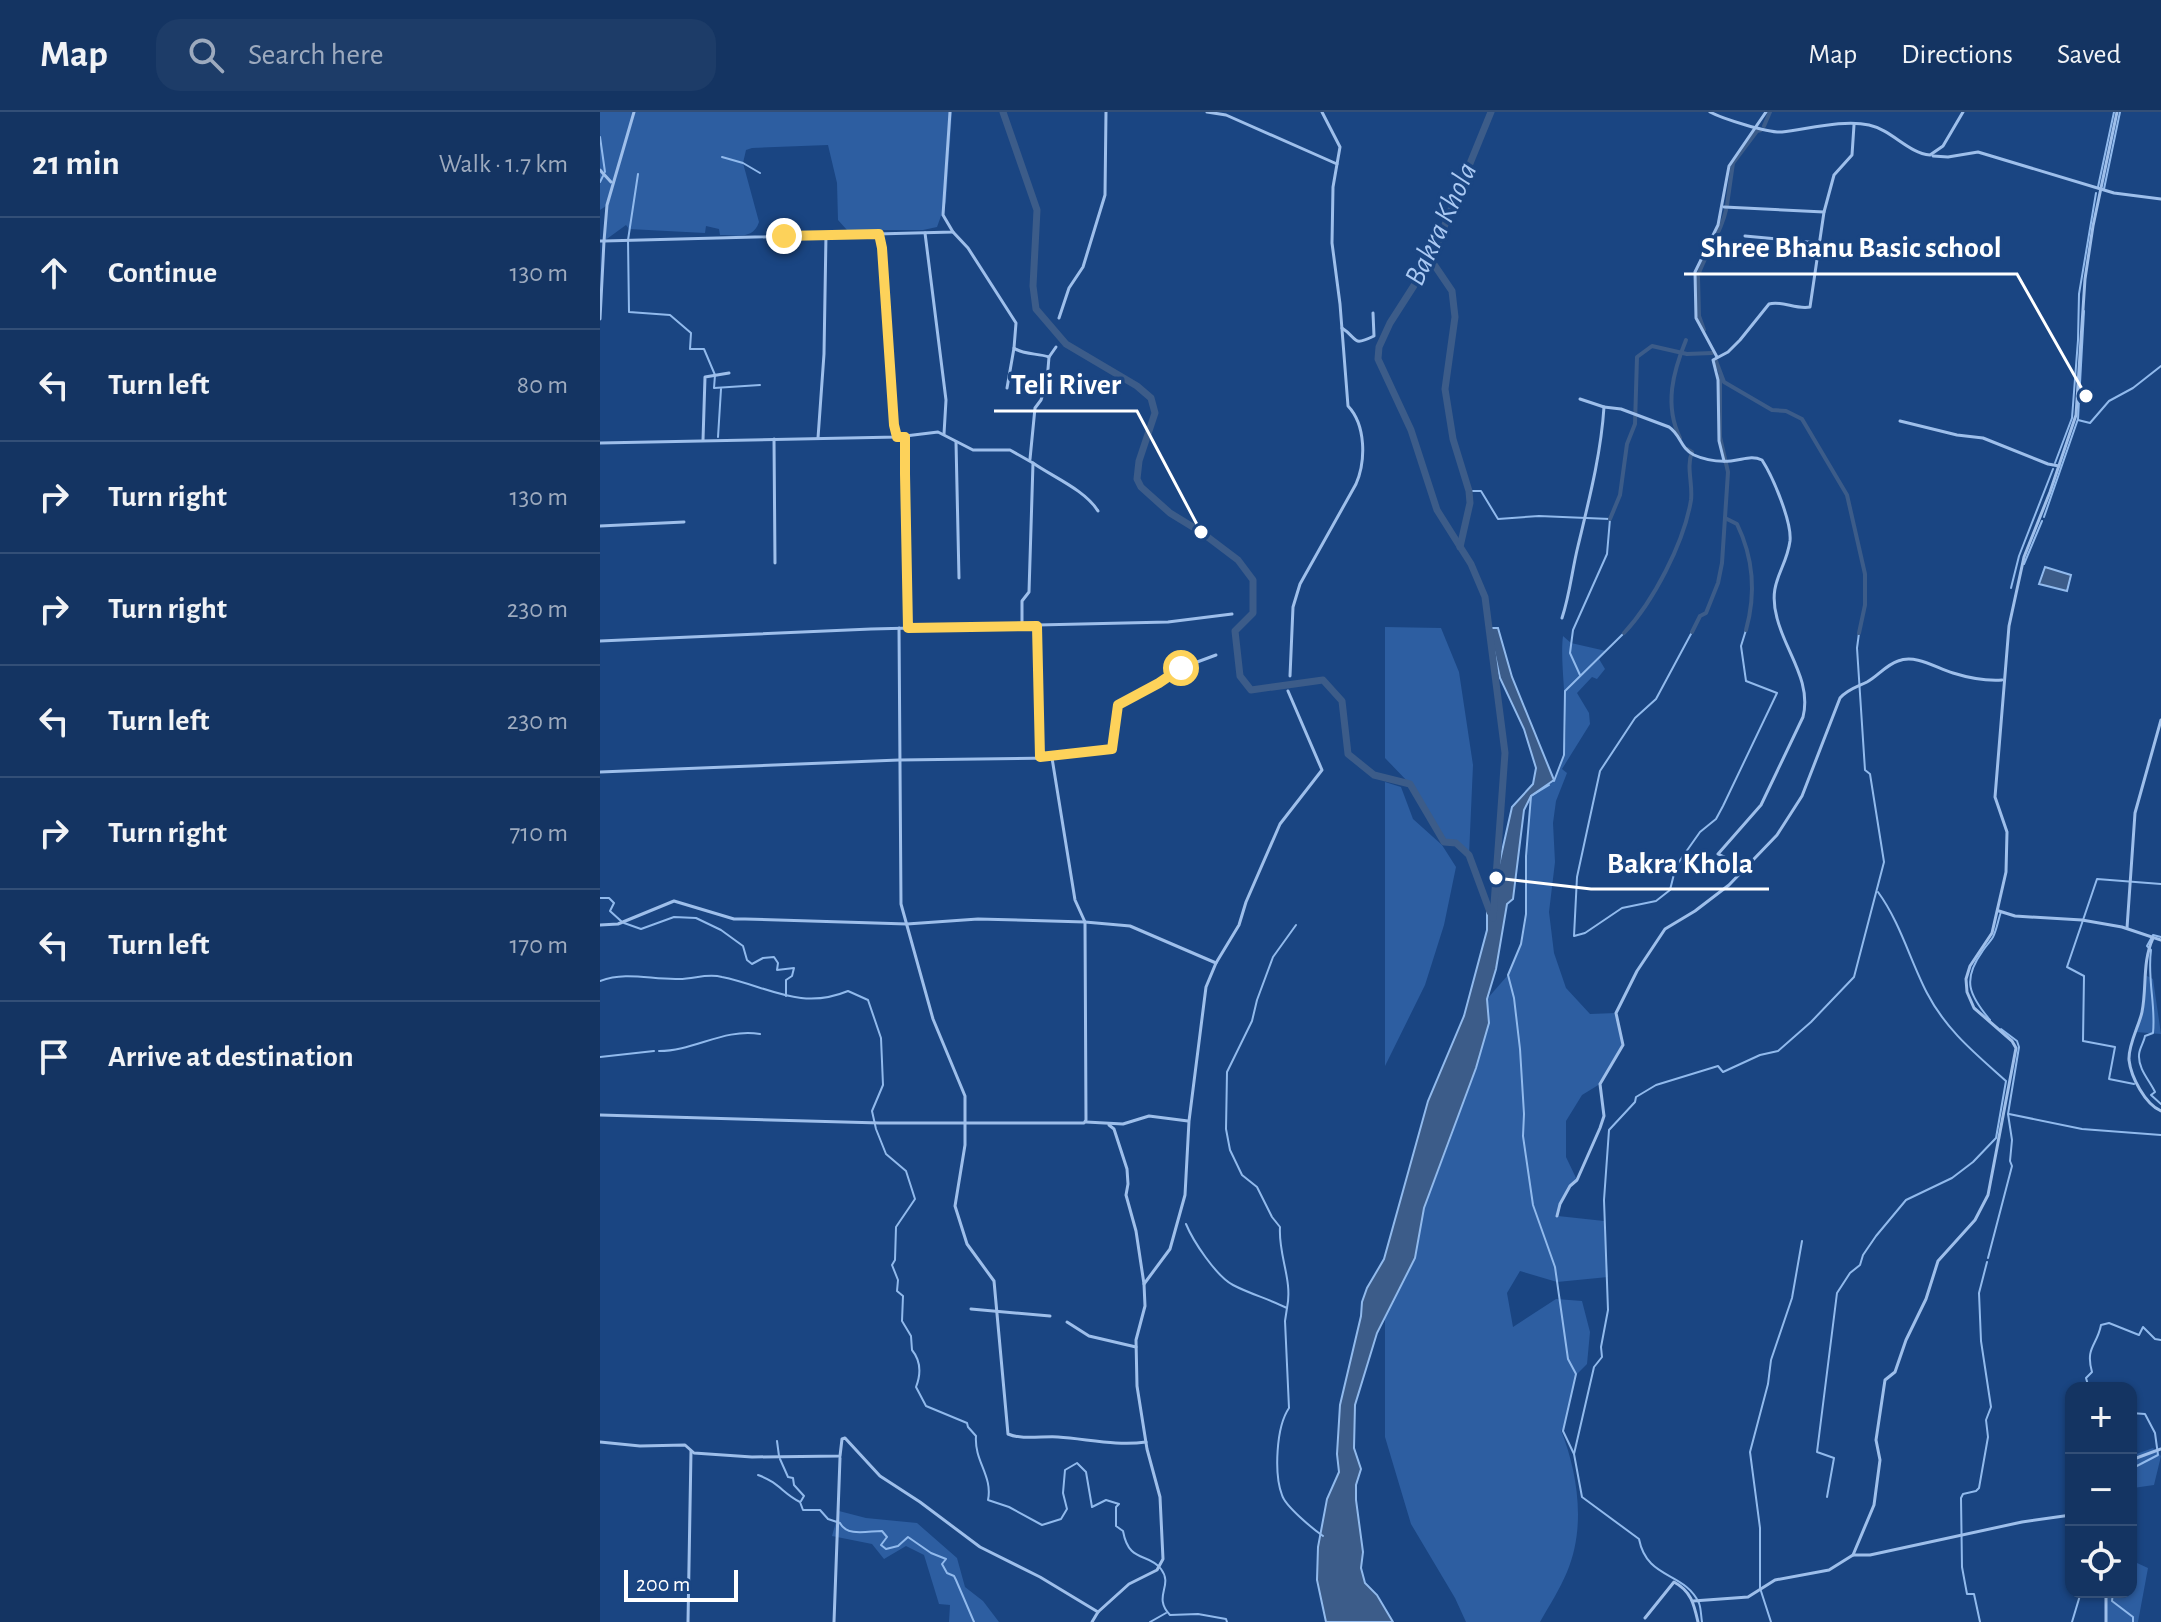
<!DOCTYPE html>
<html lang="en">
<head>
<meta charset="utf-8">
<style>
	body { margin:0; font-family:"Alegreya Sans",sans-serif; background:#1d3c68; color:#f1f3f6 }
	.controls { position:absolute; right:24px; bottom:24px; display:grid; overflow:hidden; border-radius:16px; box-shadow:0 2px 6px #0004 }
	.controls button { width:72px; height:72px; display:grid; place-items:center; padding:0; border:0; border-bottom:2px solid #334f77; background:#143462; color:#f1f3f6; font:40px sans-serif }
	.scale { position:absolute; left:24px; bottom:20px; width:114px; box-sizing:border-box; padding-left:8px; border:4px solid #fff; border-top:0; font-size:22px; line-height:28px; white-space:nowrap; color:#fff; -webkit-text-stroke:6px #1a4582; paint-order:stroke }
	.stop { position:absolute; width:24px; height:24px; margin:-18px; border:6px solid #fdd25a; border-radius:50%; background:#fff }
	.stop.end { background:#fdd25a; border-color:#fff; box-shadow:0 2px 8px #0008 }
	.list { margin:0; padding:0; list-style:none }
	h2 { display:flex; justify-content:space-between; align-items:center; height:104px; margin:0; padding:0 32px; font-size:34px }
	h2 small { font-size:26px; font-weight:400; color:#9daabe }
	.list li { display:grid; grid-template-columns:52px 1fr auto; gap:24px; align-items:center; box-sizing:border-box; height:112px; padding:0 32px; border-top:2px solid #334f77 }
	.list b { display:block; font-size:30px; white-space:nowrap }
	.list em { font-size:26px; font-style:normal; color:#9daabe }
	.icon { flex:none; width:44px; height:44px; fill:none; stroke:currentColor; stroke-width:2; stroke-linecap:round; stroke-linejoin:round }
	.map { position:relative; flex:none; width:1561px; height:1510px; overflow:hidden }
	header { display:flex; align-items:center; gap:48px; box-sizing:border-box; height:112px; padding:0 40px; background:#143462; border-bottom:2px solid #334f77 }
	header strong { font-size:38px }
	nav { display:flex; gap:44px; margin-inline-start:auto; font-size:28px }
	.search { width:560px; height:72px; background:#1d3c68; display:flex; align-items:center; gap:20px; box-sizing:border-box; padding:0 28px; border-radius:24px; color:#9daabe; font-size:30px }
	main { display:flex }
	aside { flex:1; background:#143462 }
	.map>svg:first-child { display:block }
</style>
</head>
<body>
<header>
<strong>Map</strong>
<div class="search"><svg class="icon" aria-label="search" viewBox="0 0 24 24"><circle cx="10" cy="10" r="6"/><path d="M15 15l6 6"/></svg>Search here</div>
<nav><a>Map</a><a>Directions</a><a>Saved</a></nav>
</header>
<main>
<aside>
<h2>21 min<small>Walk · 1.7 km</small></h2>
<ul class="list">
<li><svg class="icon" aria-label="ahead" viewBox="0 0 24 24"><path d="M12 20V5M6 11l6-6 6 6"/></svg><div><b>Continue</b></div><em>130 m</em></li>
<li><svg class="icon" aria-label="left" viewBox="0 0 24 24"><path d="M17 20v-9H6M10 6l-5 5 5 5"/></svg><div><b>Turn left</b></div><em>80 m</em></li>
<li><svg class="icon" aria-label="right" viewBox="0 0 24 24"><path d="M7 20v-9h11M14 6l5 5-5 5"/></svg><div><b>Turn right</b></div><em>130 m</em></li>
<li><svg class="icon" aria-label="right" viewBox="0 0 24 24"><path d="M7 20v-9h11M14 6l5 5-5 5"/></svg><div><b>Turn right</b></div><em>230 m</em></li>
<li><svg class="icon" aria-label="left" viewBox="0 0 24 24"><path d="M17 20v-9H6M10 6l-5 5 5 5"/></svg><div><b>Turn left</b></div><em>230 m</em></li>
<li><svg class="icon" aria-label="right" viewBox="0 0 24 24"><path d="M7 20v-9h11M14 6l5 5-5 5"/></svg><div><b>Turn right</b></div><em>710 m</em></li>
<li><svg class="icon" aria-label="left" viewBox="0 0 24 24"><path d="M17 20v-9H6M10 6l-5 5 5 5"/></svg><div><b>Turn left</b></div><em>170 m</em></li>
<li><svg class="icon" aria-label="arrive" viewBox="0 0 24 24"><path d="M6 21V4h12l-3 4 3 4H6"/></svg><div><b>Arrive at destination</b></div></li>
</ul>
</aside>
<div class="map">
<svg width="1561" height="1510" viewBox="0 0 1561 1510">
	<rect width="100%" height="100%" fill="#1a4582"/>
	<!-- green -->
	<g fill="#2d5ea1">
		<path d="M0,0h352l-6,90 -9,25 -14,3h-76l-9,-10 -1,-37 -9,-38 -76,3 -6,2 -3,13 16,59c-6,18 -22,13 -39,13l-1,-6 -13,-3 -1,7 -76,-4 -3,-4 -22,16 2,-35 -6,4z"/>
		<polygon points="785,515 841,516 859,560 873,653 869,743 856,731 844,730 810,672 785,646"/>
		<path d="M963,524l8,7 35,8 -7,8 6,10 -8,10 -5,-2 -15,16 12,20 1,11 -28,45 5,4 -11,28 -3,22 2,39 -6,50 5,41 12,35 24,26 26,-1 7,32 -23,39 -18,11 -16,26v36l11,23c-11,10 -17,21 -19,36l46,5 4,56 -51,5 -37,-11 -13,22 6,34 43,-28 26,2 8,31 -3,32 -11,11 -13,56 -2,-1c17,44 25,97 6,142 -7,17 -18,34 -27,50h-74l-11,-24 -44,-74 -26,-87v-119l30,-60 9,-50 27,-70 38,-115 -2,-24 21,-24 13,-31 5,-30v-58l5,-60c7,-4 15,-7 21,-14 26,-28 6,-108 11,-146z"/>
		<polygon points="785,670 801,675 813,707 842,733 856,755 844,813 825,873 785,954"/>
		<polygon points="1545,863 1553,867 1561,922 1536,920 1543,898"/>
		<polygon points="1553,1336 1561,1344 1554,1373 1533,1376 1531,1386 1531,1344"/>
		<polygon points="239,1399 266,1406 317,1411 357,1446 365,1475 383,1489 399,1510 349,1510 350,1493 339,1492 324,1443 306,1434 284,1447 272,1432 232,1424"/>
		<polygon points="1531,1417 1534,1418 1537,1451 1548,1456 1538,1510 1505,1510 1506,1480 1531,1480"/>
	</g>
	<!-- water -->
	<g fill="#3c5c89" stroke="#91baed" stroke-width="2">
		<polygon points="1445,455 1471,463 1467,479 1439,472"/>
		<polygon points="889,516 898,516 912,565 954,668 931,684 924,698 913,787 907,792 896,857 887,887 889,911 876,956 824,1096 815,1146 777,1221 755,1293 754,1336 761,1357 756,1373 756,1388 763,1440 761,1456 765,1471 777,1483 793,1510 726,1510 717,1468 718,1435 727,1387 739,1360 737,1342 740,1293 761,1204 762,1190 767,1176 784,1147 828,989 864,904 887,818 887,792 894,798 896,766 912,695 933,672 936,656 924,617 900,566"/>
	</g>
	<g fill="none" stroke-linecap="round" stroke-linejoin="round">
		<!-- stream -->
		<g stroke="#91baed" stroke-width="2">
			<polyline points="0,25 5,60"/>
			<polyline points="122,45 143,51 160,61"/>
			<polyline points="38,62 28,128 29,200 70,203 91,221 90,237 104,237 115,263 114,276 160,273"/>
			<polyline points="0,70 3,64"/>
			<polyline points="1498,75 1514,0"/>
			<polyline points="1504,77 1520,0"/>
			<polyline points="1478,308 1490,311 1509,289 1533,276 1561,254"/>
			<polyline points="118,325 121,277"/>
			<polyline points="1455,351 1472,306 1478,228 1479,182 1496,81"/>
			<polyline points="869,379 881,379 898,407 939,404 1010,407 1007,442 973,518 970,541 980,563"/>
			<polyline points="1444,405 1478,307 1484,199"/>
			<polyline points="1424,452 1442,409"/>
			<polyline points="1411,476 1419,444 1453,357"/>
			<polyline points="1092,520 1056,587 1035,606 1000,659 977,765 974,824 985,821 1022,796 1056,789 1070,778 1076,754 1100,720 1116,707 1123,694 1177,581 1146,569 1141,534 1146,518"/>
			<polyline points="954,669 964,643 965,579 1024,521"/>
			<path d="M949,673l-18,11 -5,60v58l-5,30 -13,31 6,23 6,51 4,65 -1,22 10,69 22,62 13,92 8,15 -13,57 11,23 8,43 57,42c8,41 45,32 60,64 2,5 2,13 3,19"/>
			<polyline points="0,786 9,786 14,791 10,799 21,809"/>
			<polyline points="24,811 41,817 74,805 96,806 121,818 143,834 147,848 152,852 163,846 174,845 178,851 177,858 194,856 192,864 186,868 186,884"/>
			<path d="M1561,825l-8,-2 -6,11 4,4c-4,29 5,55 2,83l-8,3c-1,6 -6,13 -6,19 -1,14 11,26 16,37l-4,3 10,9"/>
			<path d="M0,869c27,-10 51,-1 79,-2 16,0 28,-6 43,-2 45,9 78,34 126,14l20,9 13,38 2,47 -11,26 4,18 10,25 20,17 9,28 -19,28 -1,33 -3,5 6,15 -1,11 6,5 -1,25 9,15 1,14c9,11 9,24 4,37l10,19 41,17 1,4 8,9c-2,25 17,40 12,64l21,7 33,18 19,-6 6,-10 -4,-16 2,-23 12,-7 9,9 6,35 14,-7 13,4 -3,3v19l7,5c6,33 25,21 38,38 13,17 -9,27 9,46l28,-1 28,5 1,3"/>
			<path d="M1390,908c-21,-25 -28,-40 -8,-68 3,-5 8,-10 11,-15 4,-8 5,-17 8,-25"/>
			<path d="M59,939c35,0 65,-23 101,-17"/>
			<polyline points="0,945 54,939"/>
			<polyline points="1534,972 1509,967 1515,935 1483,929 1484,864 1467,855 1497,767 1561,772"/>
			<polyline points="1409,1002 1482,1017 1561,1023"/>
			<path d="M586,1112c7,17 30,52 47,61 17,9 36,14 54,23l-2,13 4,87c-13,19 -15,66 -7,87 3,11 31,34 41,41"/>
			<polyline points="1388,1146 1412,1054 1410,1049 1412,1028 1408,1002 1419,935 1417,929 1401,917"/>
			<path d="M687,1196c6,-28 -9,-53 -7,-81l-8,-10 -15,-30 -15,-12 -12,-25 -4,-21 1,-57 25,-51 5,-21 16,-43 23,-32"/>
			<path d="M1499,1276l-11,-3 -2,-7 6,-6c-7,-25 5,-26 9,-47l8,-2 30,12 4,-8 12,12 6,1"/>
			<polyline points="1531,1301 1545,1302 1555,1321 1558,1343 1531,1357"/>
			<polyline points="177,1329 179,1344"/>
			<polyline points="974,1342 994,1255 1002,1245 1001,1235 1008,1198 1004,1088 1009,1018 1035,990 1036,985 1056,973 1118,954 1123,960 1160,943 1178,939 1211,910 1254,865 1284,750 1270,662 1265,658 1257,536 1259,521"/>
			<polyline points="180,1347 188,1365 193,1366 194,1373 204,1384 201,1389"/>
			<path d="M158,1363c22,8 24,18 42,27l3,8h17l8,9 12,4c7,14 28,8 42,8l5,6 -6,8 5,4 12,-3 10,-9 23,16 15,6 -4,5 5,9 7,3 2,4 18,42"/>
			<path d="M1227,1385l7,-39 -17,-6 20,-159 13,-20 10,-8 3,-10 13,-19 30,-36 46,-22 21,-16 23,-24 10,-57c-30,-27 -60,-51 -79,-88 -17,-33 -27,-71 -49,-101"/>
			<polyline points="1513,1480 1512,1489 1533,1505 1533,1510"/>
			<polyline points="550,1510 566,1501"/>
			<polyline points="1171,1510 1160,1476 1160,1416 1150,1340 1168,1272 1171,1248 1192,1186 1202,1129"/>
			<polyline points="1380,1510 1374,1482 1367,1482 1362,1455 1361,1386 1363,1382 1376,1379 1379,1376 1388,1325 1386,1308 1391,1295 1381,1229 1379,1181 1387,1150"/>
			<polyline points="1472,1510 1481,1480"/>
		</g>
		<!-- canal -->
		<g stroke="#3c5c89" stroke-width="4">
			<polyline points="1164,14 1170,0"/>
			<polyline points="1127,93 1133,51 1157,19 1161,18"/>
			<path d="M1099,161c8,-22 22,-40 27,-63"/>
			<polyline points="1098,165 1099,204 1104,218"/>
			<polyline points="1116,249 1124,270 1172,298 1186,299 1202,307 1247,383 1265,462 1265,493 1259,521"/>
			<path d="M1080,326c-16,-33 -7,-66 6,-98"/>
			<path d="M1125,406l12,6c17,35 19,70 9,106"/>
			<polyline points="1010,407 1020,383 1027,332 1035,312 1037,245 1052,234 1087,242 1112,241"/>
			<polyline points="1092,520 1100,504 1106,501 1118,471 1122,451 1128,360 1120,325 1120,263"/>
			<path d="M1024,521c29,-31 60,-90 67,-133 2,-16 -5,-33 1,-48l-5,-3"/>
		</g>
		<!-- river -->
		<g stroke="#3c5c89" stroke-width="7">
			<polyline points="403,0 437,98 433,174 436,197 466,232 537,274 551,286 555,301 539,349 537,367 541,375 570,401 601,420 638,448 653,468 653,501 635,519 640,564 651,578 723,568 742,589 748,642 774,663 810,672 844,730 856,731 869,743 890,800"/>
			<polyline points="891,0 831,147 790,211 779,235 778,247 811,318 837,398 871,452 885,485 905,641 893,806"/>
			<polyline points="831,148 852,179 855,205 845,277 853,327 869,379 870,391 860,435"/>
		</g>
		<!-- street -->
		<g stroke="#9ebfeb" stroke-width="3">
			<polyline points="34,0 7,93 4,129 353,120 343,103 350,0"/>
			<polyline points="607,0 626,3 737,52"/>
			<path d="M1110,0c13,7 58,21 72,20 26,-3 62,-13 87,-7 23,5 39,28 61,30l13,-9 20,-34"/>
			<polyline points="1333,44 1348,45 1378,40 1514,81 1561,87"/>
			<polyline points="0,58 11,70"/>
			<polyline points="1124,95 1224,100"/>
			<path d="M353,120l15,16 48,75 -2,25c9,7 24,5 35,9"/>
			<polyline points="325,121 346,288 344,322"/>
			<polyline points="279,122 282,136 292,293 297,325"/>
			<polyline points="1145,124 1218,131"/>
			<polyline points="0,129 4,129 0,207"/>
			<polyline points="459,206 469,176 483,155 505,83 506,0"/>
			<path d="M742,216c17,11 9,19 32,8l-1,-23"/>
			<polyline points="1117,245 1096,206 1095,160 1118,113 1129,54 1166,0"/>
			<polyline points="407,276 414,236"/>
			<polyline points="980,287 1004,295"/>
			<polyline points="1300,309 1357,323 1383,326 1448,352 1459,354"/>
			<polyline points="305,325 308,516"/>
			<polyline points="218,326 224,242 226,123"/>
			<polyline points="174,327 175,451"/>
			<polyline points="103,328 105,265 129,261"/>
			<polyline points="356,330 359,466"/>
			<polyline points="0,331 297,325 338,320 373,338 410,338 433,351 429,480 422,489 422,513"/>
			<polyline points="430,347 435,296 441,288 447,269 449,245 456,235"/>
			<path d="M1124,349l-5,-20 -1,-61 -5,-20 15,-8 12,-12 29,-36c13,-4 27,6 41,3l14,-95 10,-37 18,-20 2,-30"/>
			<path d="M433,351c20,14 52,27 65,48"/>
			<polyline points="0,414 84,410"/>
			<path d="M962,506c8,-24 10,-48 16,-72 11,-46 23,-92 26,-139l17,2 48,18c12,8 11,21 25,28 11,5 25,7 37,6 12,-1 20,-6 31,-1 11,17 30,62 28,81 -4,30 -23,40 -13,77 8,33 35,63 26,99l-42,88 -43,49 30,14"/>
			<polyline points="437,514 440,645"/>
			<path d="M299,516l2,276 32,115 32,77v49l-10,61 12,38 27,37 14,153c14,6 34,2 50,3 30,2 58,9 88,5"/>
			<polyline points="0,529 271,517 568,510 632,502"/>
			<path d="M690,564l3,-69 7,-23 56,-100c10,-23 10,-59 -8,-78l-8,-102 -8,-61 1,-56 7,-40 -18,-35"/>
			<polyline points="452,646 478,640 512,637 516,598 521,590 559,571 581,556 616,543"/>
			<polyline points="0,660 299,648 452,646 475,788 485,810 486,1008 484,1011 280,1011 0,1003"/>
			<polyline points="1399,799 1415,804 1482,808 1522,815 1561,828"/>
			<polyline points="0,813 18,812 74,789 134,807 145,807 307,812 378,807 485,810 530,814 616,851"/>
			<polyline points="1527,816 1535,701 1561,608"/>
			<path d="M1553,826c-11,24 -6,49 -11,74 -3,14 -14,33 -13,48 2,17 16,44 32,51"/>
			<polyline points="486,1010 523,1012 549,1004 588,1009"/>
			<polyline points="509,1013 514,1017 527,1057 528,1072 526,1083 536,1119 544,1172"/>
			<path d="M957,1104l3,-12 10,-18 7,-6 23,-52 4,-12 -4,-32 23,-39 -7,-32 21,-42 28,-42 30,-18 34,-26 48,-50 25,-39 38,-98c8,-9 17,-11 27,-16 11,-6 19,-17 31,-21 18,-7 38,7 55,12 16,5 33,8 49,7"/>
			<polyline points="371,1197 450,1204"/>
			<polyline points="467,1210 489,1224 536,1235"/>
			<polyline points="0,1330 40,1334 85,1333 94,1341 152,1345 240,1344 242,1327 245,1326 280,1364 320,1390 380,1435 440,1465 498,1500"/>
			<polyline points="1531,1348 1561,1337"/>
			<polyline points="1253,1443 1270,1443 1422,1410 1471,1403"/>
			<polyline points="1093,1489 1148,1485 1175,1468 1229,1458 1253,1443 1274,1393 1280,1348 1276,1328 1285,1268 1295,1260 1306,1228 1326,1187 1338,1149 1375,1108 1388,1083 1416,936 1412,929 1374,896 1367,880 1366,867 1370,854 1392,821 1406,760 1407,720 1395,685 1409,514 1424,445 1450,380 1476,303 1485,167 1493,114 1517,0"/>
			<path d="M1045,1506l29,-36c17,9 20,22 24,40"/>
			<polyline points="88,1510 91,1339"/>
			<polyline points="234,1510 240,1346"/>
			<polyline points="492,1510 498,1500 529,1472 557,1458 563,1447 560,1385 547,1337 537,1274 536,1228 545,1194 544,1172 570,1137 585,1083 589,1009 606,875 616,851 639,813 646,790 680,712 722,658 688,579"/>
			<polyline points="1506,1510 1506,1480"/>
		</g>
	</g>
	<g fill="none" stroke-linecap="round" stroke-linejoin="round">
		<!-- route -->
		<polyline stroke="#fdd25a" stroke-width="10" points="184,124 279,122 282,136 294,313 297,325 305,325 305,362 308,516 437,514 440,645 512,637 518,593 559,571 581,556"/>
	</g>
	<g text-anchor="middle" dominant-baseline="central" stroke-width="7" stroke-linejoin="round" paint-order="stroke">
		<!-- water labels -->
		<g font-size="30" font-style="italic" fill="#aac9f3" stroke="#1a4582">
			<text transform="translate(841 112) rotate(-65)">Bakra Khola</text>
		</g>
	</g>
	<!-- callouts -->
	<path fill="none" stroke="#fff" stroke-width="3" d="M1486 284L1417 162H1084M601 420L537 299H394M896 766L991 777H1169"/>
	<g fill="#fff" stroke="#1a4582" stroke-width="3">
		<circle cx="1486" cy="284" r="8"/>
		<circle cx="601" cy="420" r="8"/>
		<circle cx="896" cy="766" r="8"/>
	</g>
	<g font-size="30" text-anchor="middle" font-weight="bold" fill="#fff" stroke="#1a4582" stroke-width="7" stroke-linejoin="round" paint-order="stroke">
		<text x="1251" y="145">Shree Bhanu Basic school</text>
		<text x="466" y="282">Teli River</text>
		<text x="1080" y="761">Bakra Khola</text>
	</g>
</svg>
<div class="controls">
<button>+</button>
<button>−</button>
<button><svg class="icon" aria-label="locate" viewBox="0 0 24 24"><circle cx="12" cy="12" r="6"/><path d="M12 2v4M12 18v4M2 12h4M18 12h4"/></svg></button>
</div>
<div class="scale">200 m</div>
<div class="stop" style="left:581px;top:556px"></div>
<div class="stop end" style="left:184px;top:124px"></div>
</div>
</main>
</body>
</html>
